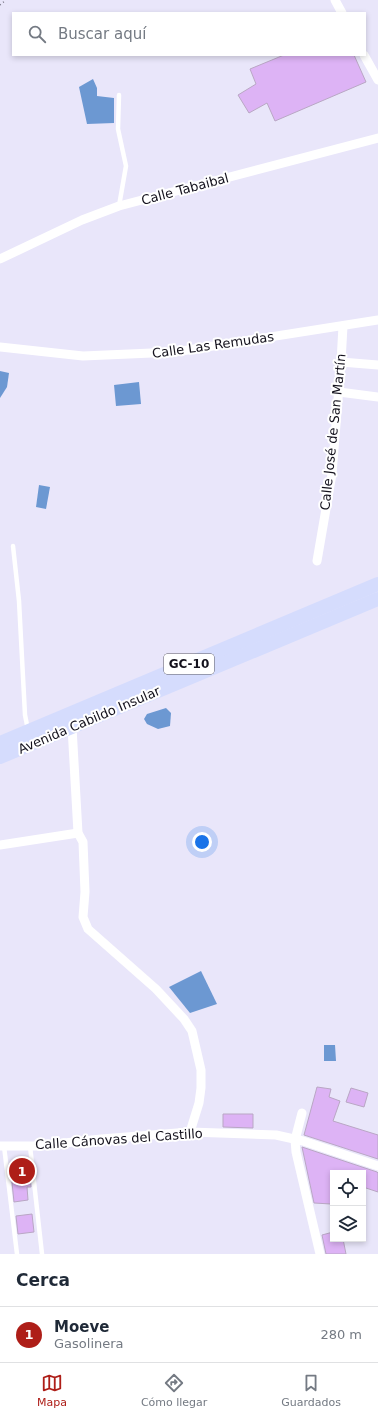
<!DOCTYPE html>
<html lang="es">
<head>
<meta charset="utf-8">
<style>
	body { margin:0; font-family:"DejaVu Sans",sans-serif; background:#f2f2f3; color:#1f2937 }
	.controls { position:absolute; right:12px; bottom:12px; display:grid; overflow:hidden; border-radius:0px; box-shadow:0 2px 6px #0003 }
	.controls button { width:36px; height:36px; display:grid; place-items:center; padding:0; border:0; border-bottom:1px solid #e0e1e3; background:#fff; color:#1f2937; font:20px sans-serif }
	.you { position:absolute; left:202px; top:842px; width:14px; height:14px; margin:-10px; border:3px solid #fff; border-radius:50%; background:#1a73e8; box-shadow:0 0 0 6px #1a73e833 }
	.badge { display:grid; place-items:center; width:26px; height:26px; border-radius:50%; background:#ae1e18; color:#fff; font-size:13px; font-weight:700 }
	.pin { position:absolute; translate:-50% -50%; border:2px solid #fff; box-shadow:0 1px 4px #0006 }
	.list { margin:0; padding:0; list-style:none }
	h2 { display:flex; justify-content:space-between; align-items:center; height:52px; margin:0; padding:0 16px; font-size:17px }
	h2 small { font-size:13px; font-weight:400; color:#747a83 }
	.list li { display:grid; grid-template-columns:26px 1fr auto; gap:12px; align-items:center; box-sizing:border-box; height:56px; padding:0 16px; border-top:1px solid #e0e1e3 }
	.list b { display:block; font-size:15px; white-space:nowrap }
	.list p { margin:0; font-size:13px; white-space:nowrap; color:#747a83 }
	.list em { font-size:13px; font-style:normal; color:#747a83 }
	.icon { flex:none; width:22px; height:22px; fill:none; stroke:currentColor; stroke-width:2; stroke-linecap:round; stroke-linejoin:round }
	.map { position:relative; flex:none; width:378px; height:1254px; overflow:hidden }
	.search { position:absolute; background:#fff; box-shadow:0 2px 6px #0003; left:12px; right:12px; top:12px; height:44px; display:flex; align-items:center; gap:10px; box-sizing:border-box; padding:0 14px; border-radius:0px; color:#747a83; font-size:15px }
	.sheet { height:108px; background:#fff }
	nav { display:flex; justify-content:space-around; align-items:center; box-sizing:border-box; height:56px; border-top:1px solid #e0e1e3; background:#fff; font-size:11px; color:#747a83 }
	nav a { display:grid; justify-items:center; gap:2px }
	nav .on { color:#ae1e18 }
	.map>svg:first-child { display:block }
</style>
</head>
<body>
<div class="map">
<svg width="378" height="1254" viewBox="0 0 378 1254">
	<rect width="100%" height="100%" fill="#e9e6fa"/>
	<!-- water -->
	<g fill="#6c98d2">
		<polygon points="93,79 97,88 97,96 114,98 114,123 87,124 79,87"/>
		<polygon points="0,371 9,373 7,387 0,398"/>
		<polygon points="139,382 141,404 116,406 114,385"/>
		<polygon points="39,485 50,487 46,509 36,507"/>
		<polygon points="166,708 171,713 170,726 158,729 147,724 144,719 147,714"/>
		<polygon points="201,971 217,1004 190,1013 169,987"/>
		<polygon points="324,1045 335,1045 336,1061 324,1061"/>
	</g>
	<!-- building -->
	<g fill="#ddb3f5" stroke="#b9a7c4">
		<polygon points="284,55 354,55 366,82 275,121 267,103 249,113 238,95 256,84 250,69"/>
		<polygon points="317,1087 331,1089 329,1097 340,1101 333,1121 378,1135 378,1159 304,1135"/>
		<polygon points="351,1088 368,1093 364,1107 346,1102"/>
		<polygon points="223,1114 253,1114 253,1128 223,1127"/>
		<polygon points="302,1147 377,1172 378,1173 378,1192 363,1187 363,1173 333,1173 333,1176 332,1176 331,1204 314,1203"/>
		<polygon points="28,1161 31,1187 27,1187 28,1200 14,1202 10,1163"/>
		<polygon points="32,1214 34,1232 18,1234 16,1216"/>
		<polygon points="333,1232 333,1239 343,1239 346,1254 326,1254 322,1235"/>
	</g>
	<g fill="none" stroke-linecap="round" stroke-linejoin="round">
		<!-- path -->
		<polyline stroke="#767483" stroke-width="1.5" stroke-dasharray="1 3" stroke-linecap="butt" points="0,5 6,0"/>
		<!-- service -->
		<g stroke="#fff" stroke-width="4.5">
			<polyline points="119,95 118,129 126,166 119,206"/>
			<polyline points="13,546 19,601 25,715 28,730"/>
			<polyline points="4,1146 17,1254"/>
			<polyline points="30,1146 42,1254"/>
		</g>
		<!-- minor -->
		<g stroke="#fff" stroke-width="9">
			<polyline points="335,0 342,13"/>
			<polyline points="364,55 378,80"/>
			<polyline points="0,259 82,220 119,206 378,138"/>
			<polyline points="0,347 83,356 175,352 378,320"/>
			<polyline points="341,362 378,365"/>
			<polyline points="339,392 378,397"/>
			<polyline points="317,561 332,474 341,362 343,326"/>
			<polyline points="72,727 78,833 83,842 85,892 83,917 88,929 156,989 184,1019 192,1031 201,1070 201,1088 199,1103 190,1132"/>
			<polyline points="0,845 78,833"/>
			<polyline points="302,1113 295,1140 296,1152 320,1254"/>
			<polyline points="0,1146 37,1146 101,1139 190,1132 276,1135 303,1141 378,1166"/>
		</g>
		<!-- primary -->
		<g stroke="#d5dcfd" stroke-width="14">
			<polyline points="0,743 378,584"/>
			<polyline points="0,757 378,599"/>
		</g>
	</g>
	<g text-anchor="middle" dominant-baseline="central" stroke-width="4" stroke-linejoin="round" paint-order="stroke">
		<!-- shield labels -->
		<rect fill="#fff" stroke="#5a5860" stroke-width="1" x="164" y="654" width="50" height="20" rx="3"/>
		<g font-size="12" font-weight="bold" fill="#13111c">
			<text x="189" y="664">GC-10</text>
		</g>
		<!-- street labels -->
		<g font-size="13" fill="#13111c" stroke="#fff">
			<text transform="translate(185 189) rotate(-15)">Calle Tabaibal</text>
			<text transform="translate(213 345) rotate(-8)">Calle Las Remudas</text>
			<text transform="translate(333 432) rotate(-84)">Calle José de San Martín</text>
			<text transform="translate(89 720) rotate(-23)">Avenida Cabildo Insular</text>
			<text transform="translate(119 1139) rotate(-4)">Calle Cánovas del Castillo</text>
		</g>
	</g>
</svg>
<div class="controls">
<button><svg class="icon" aria-label="locate" viewBox="0 0 24 24"><circle cx="12" cy="12" r="6"/><path d="M12 2v4M12 18v4M2 12h4M18 12h4"/></svg></button>
<button><svg class="icon" aria-label="layers" viewBox="0 0 24 24"><path d="M12 4l9 5-9 5-9-5zM3 14l9 5 9-5"/></svg></button>
</div>
<div class="you"></div>
<div class="pin badge" style="left:22px;top:1171px">1</div>
<div class="search"><svg class="icon" aria-label="search" viewBox="0 0 24 24"><circle cx="10" cy="10" r="6"/><path d="M15 15l6 6"/></svg>Buscar aquí</div>
</div>
<section class="sheet">
<h2>Cerca<small></small></h2>
<ul class="list">
<li><span class="badge">1</span><div><b>Moeve</b><p>Gasolinera</p></div><em>280 m</em></li>
</ul>
</section>
<nav>
<a class="on"><svg class="icon" aria-label="map" viewBox="0 0 24 24"><path d="M3 6l6-2 6 2 6-2v14l-6 2-6-2-6 2zM9 4v14M15 6v14"/></svg>Mapa</a>
<a><svg class="icon" aria-label="directions" viewBox="0 0 24 24"><path d="M12 3l9 9-9 9-9-9zM9 14v-3h6M13 9l2 2-2 2"/></svg>Cómo llegar</a>
<a><svg class="icon" aria-label="saved" viewBox="0 0 24 24"><path d="M7 4h10v16l-5-4-5 4z"/></svg>Guardados</a>
</nav>
</body>
</html>
